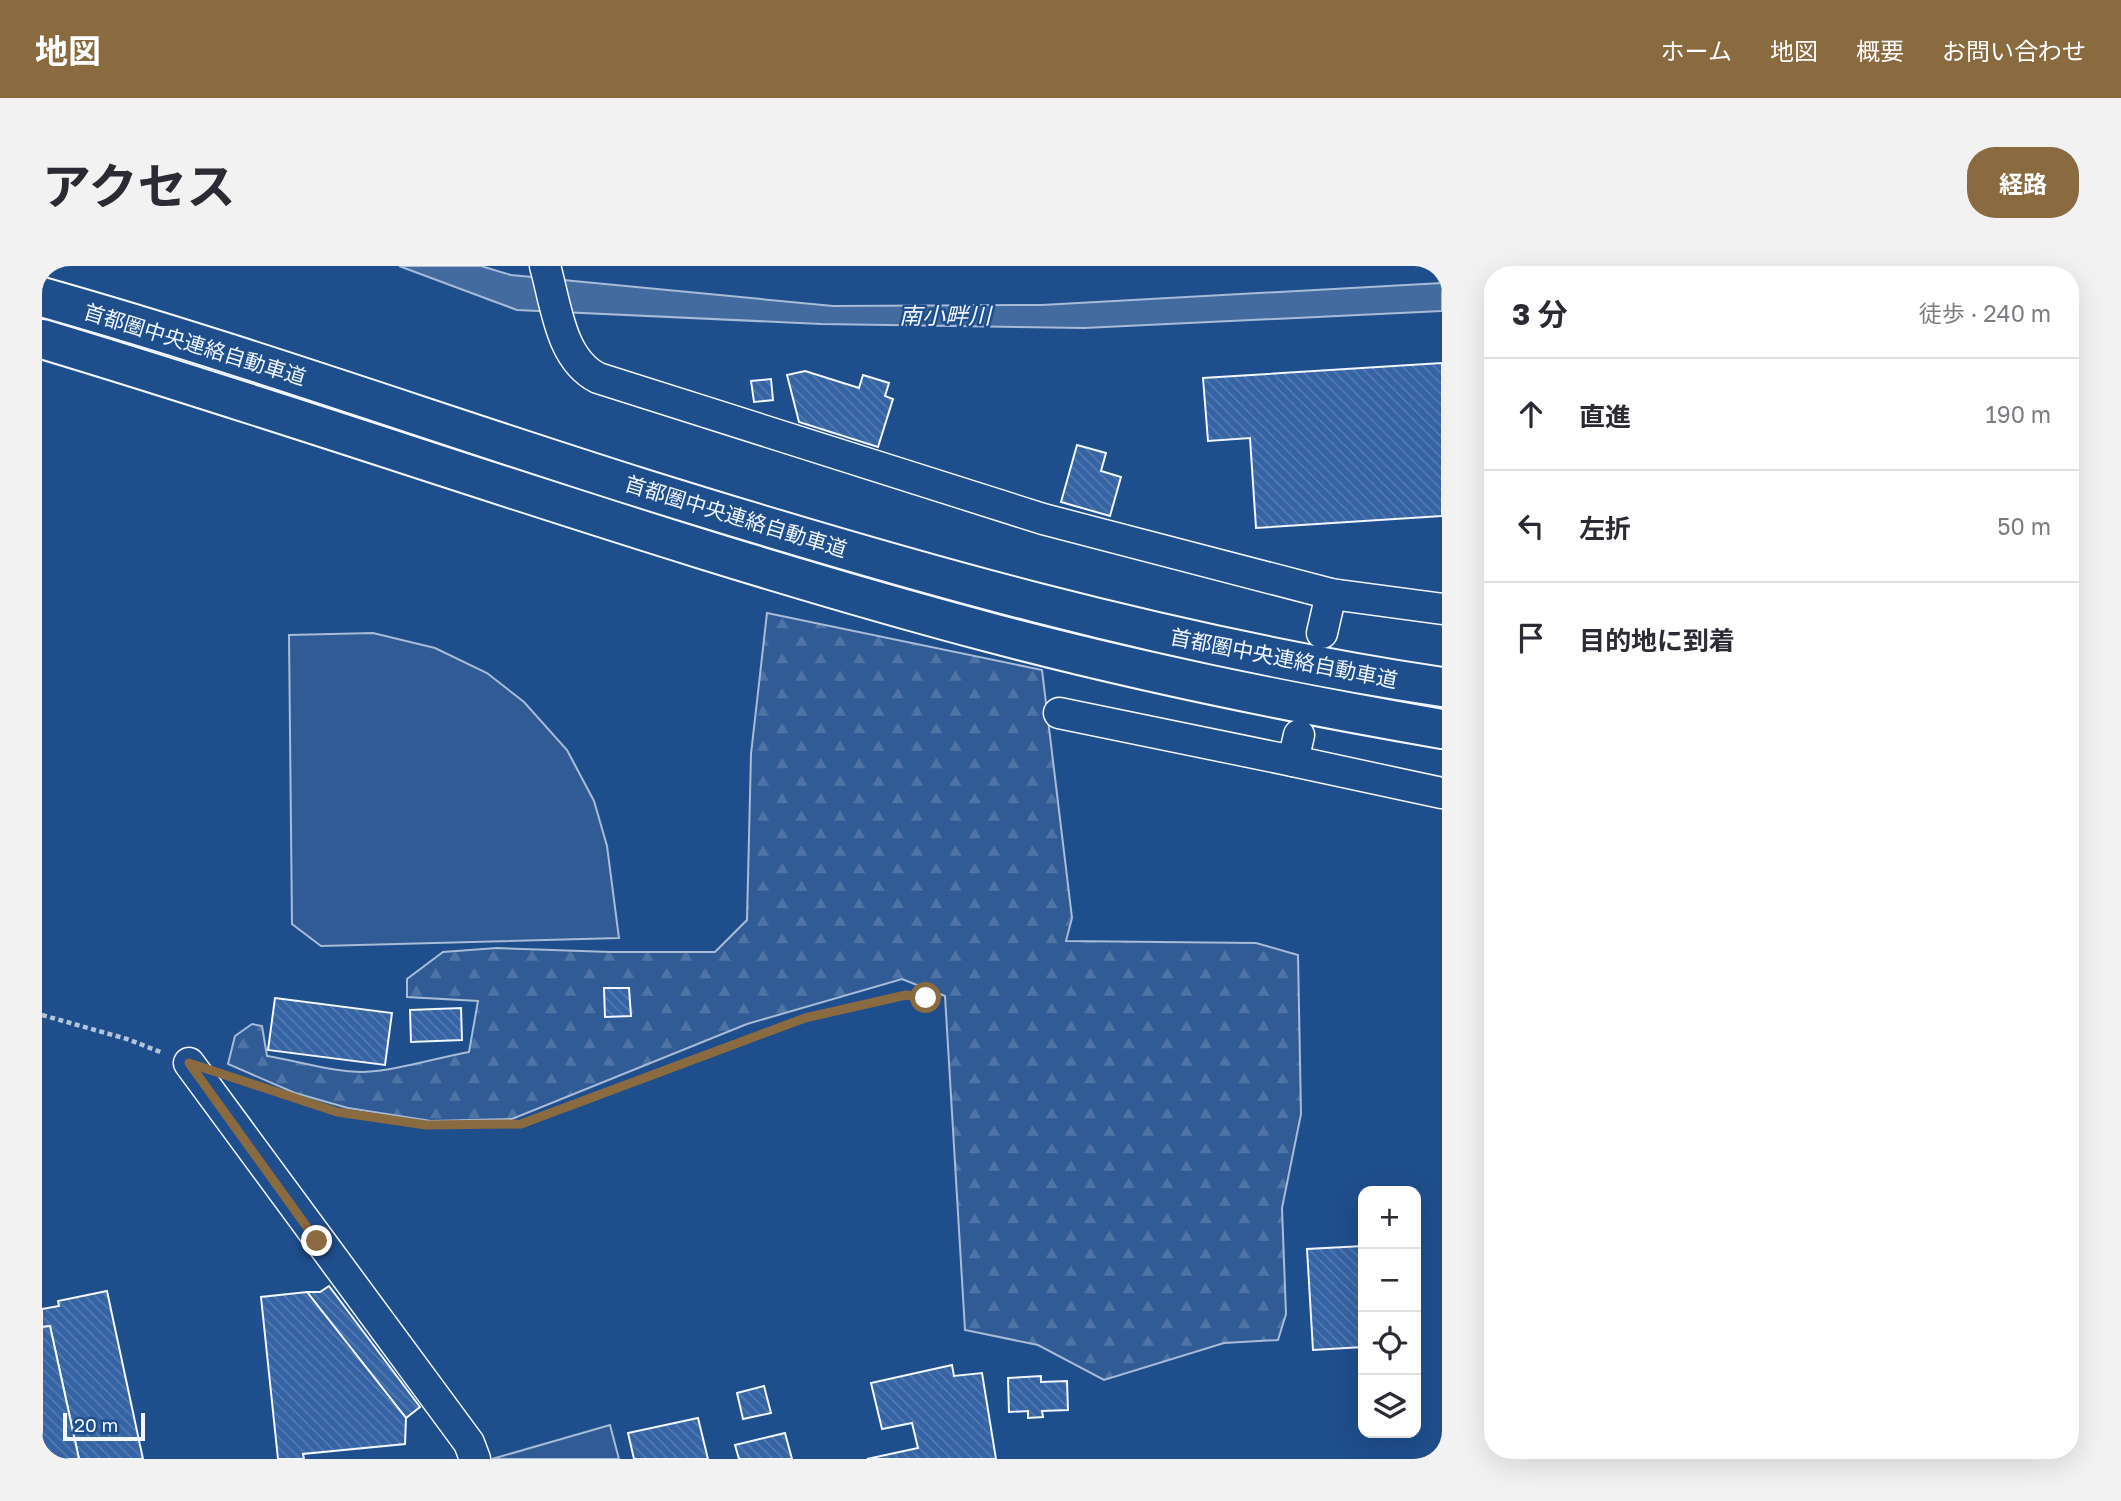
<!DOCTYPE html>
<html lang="ja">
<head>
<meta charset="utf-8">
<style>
	body { margin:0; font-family:"Golos Text","Noto Sans JP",sans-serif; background:#f2f2f3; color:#2b2b33 }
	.controls { position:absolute; right:21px; bottom:21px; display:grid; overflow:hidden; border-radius:14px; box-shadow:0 7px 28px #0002 }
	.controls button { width:63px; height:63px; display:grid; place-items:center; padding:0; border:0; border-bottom:2px solid #e1e1e2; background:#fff; color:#2b2b33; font:35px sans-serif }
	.scale { position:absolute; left:21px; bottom:18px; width:82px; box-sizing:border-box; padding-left:7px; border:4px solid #f2f6ff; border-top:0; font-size:19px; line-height:24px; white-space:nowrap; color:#f2f6ff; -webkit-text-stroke:5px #1f4e8c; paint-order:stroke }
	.stop { position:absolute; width:21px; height:21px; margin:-16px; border:5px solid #8a6a3f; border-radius:50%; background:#fff }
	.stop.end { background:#8a6a3f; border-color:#fff; box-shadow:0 2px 7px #0008 }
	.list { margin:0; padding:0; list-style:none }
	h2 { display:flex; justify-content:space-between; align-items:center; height:91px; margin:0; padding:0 28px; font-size:30px }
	h2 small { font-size:23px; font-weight:400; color:#7c7c81 }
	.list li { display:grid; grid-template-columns:46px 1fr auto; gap:21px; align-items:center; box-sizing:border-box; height:112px; padding:0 28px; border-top:2px solid #e1e1e2 }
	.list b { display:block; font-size:26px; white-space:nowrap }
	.list em { font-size:23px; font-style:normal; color:#7c7c81 }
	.icon { flex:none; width:38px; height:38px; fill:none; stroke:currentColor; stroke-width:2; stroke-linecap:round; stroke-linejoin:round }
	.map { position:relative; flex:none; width:1400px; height:1193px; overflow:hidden; border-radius:28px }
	header { display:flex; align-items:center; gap:42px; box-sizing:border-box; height:98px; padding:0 35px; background:#8a6a3f; color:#fff }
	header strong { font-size:33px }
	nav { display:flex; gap:38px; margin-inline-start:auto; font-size:24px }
	.intro { display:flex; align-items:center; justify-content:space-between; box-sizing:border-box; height:168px; padding:0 42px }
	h1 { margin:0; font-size:49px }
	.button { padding:18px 32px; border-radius:28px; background:#8a6a3f; color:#fff; font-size:24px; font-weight:700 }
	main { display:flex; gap:42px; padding:0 42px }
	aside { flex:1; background:#fff; border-radius:28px; box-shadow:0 7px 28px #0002 }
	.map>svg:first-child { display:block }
</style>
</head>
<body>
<header>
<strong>地図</strong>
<nav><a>ホーム</a><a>地図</a><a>概要</a><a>お問い合わせ</a></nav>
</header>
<div class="intro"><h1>アクセス</h1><a class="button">経路</a></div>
<main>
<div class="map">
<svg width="1400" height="1193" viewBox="0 0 1400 1193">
	<defs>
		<pattern id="forest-firs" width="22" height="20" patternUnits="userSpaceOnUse" patternTransform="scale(1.75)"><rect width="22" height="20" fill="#305b95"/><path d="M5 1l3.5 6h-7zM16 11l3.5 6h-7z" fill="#4e73a5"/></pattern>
		<pattern id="building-back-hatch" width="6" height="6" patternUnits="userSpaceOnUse" patternTransform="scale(1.75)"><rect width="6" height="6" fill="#3563a3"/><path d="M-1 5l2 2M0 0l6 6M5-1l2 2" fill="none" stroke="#537ab1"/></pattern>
	</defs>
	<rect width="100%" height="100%" fill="#1f4e8c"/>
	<!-- forest -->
	<path fill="url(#forest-firs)" stroke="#a8bbd7" stroke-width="2" d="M725,347l275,57 30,248 -6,23 190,2 42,12 3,159 -19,94 4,106 -8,26 -54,3 -120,37 -66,-35 -73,-15 -20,-334 -43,-17 -155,45 -235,95 -81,2 -83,-13 -53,-15 -67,-29 7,-28 17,-12 10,2 5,30c31,5 65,16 96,16 32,-1 73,-14 106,-20l9,-51 -71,-4v-18l36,-27 54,-4 113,4h105l32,-32 4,-166z"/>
	<!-- built -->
	<g fill="#305b95" stroke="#a8bbd7" stroke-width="2">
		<polygon points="331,367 393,382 445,407 482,436 525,484 552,535 565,580 577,672 279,680 250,658 247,369"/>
		<polygon points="568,1159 577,1193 450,1193"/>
	</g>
	<!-- water -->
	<polygon fill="#446ba0" stroke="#a8bbd7" stroke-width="2" points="357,0 439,0 469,9 791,40 1000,39 1400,17 1400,45 1042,62 779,58 475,44"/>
	<!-- building -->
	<g fill="url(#building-back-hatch)" stroke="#f2f6ff" stroke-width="2">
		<polygon points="1400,97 1400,250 1214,262 1208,172 1166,175 1161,112"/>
		<polygon points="763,105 817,122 821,109 847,117 843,130 851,133 836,181 757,156 745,109"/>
		<polygon points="729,113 731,134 712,136 709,115"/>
		<polygon points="1035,179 1064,187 1059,205 1079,211 1068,250 1019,236"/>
		<polygon points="562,722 587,722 589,750 563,751"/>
		<polygon points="233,732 350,747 343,799 226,784"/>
		<polygon points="419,742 420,774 369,776 368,744"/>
		<polygon points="1321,980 1321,1081 1271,1084 1265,983"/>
		<polygon points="287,1020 378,1141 364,1152 265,1026 278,1026"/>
		<polygon points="65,1025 101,1193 37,1193 8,1060 0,1061 0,1043 17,1040 16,1035"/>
		<polygon points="265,1026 364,1152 363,1178 261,1188 262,1193 236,1193 219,1031"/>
		<polygon points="8,1060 37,1193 0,1193 0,1061"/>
		<polygon points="910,1099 912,1110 940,1107 954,1193 825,1193 876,1182 870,1157 840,1163 829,1117"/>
		<polygon points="999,1110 999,1116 1025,1115 1026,1144 1000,1145 1001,1151 986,1152 986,1145 967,1146 966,1112"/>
		<polygon points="722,1120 729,1147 701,1153 695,1127"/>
		<polygon points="656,1152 666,1193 592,1193 586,1167"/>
		<polygon points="743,1167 750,1193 697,1193 693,1179"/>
	</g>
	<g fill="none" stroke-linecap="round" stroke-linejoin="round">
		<!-- minor casing -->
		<g stroke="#f2f6ff" stroke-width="33">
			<g id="minor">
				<path d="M503,0c11,38 15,93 53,112l445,141 288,75 111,15"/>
				<polyline points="1280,367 1289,328"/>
				<polyline points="1017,447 1251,495"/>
				<polyline points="1257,469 1251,495 1400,527"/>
				<polyline points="147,797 427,1177 433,1193"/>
			</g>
		</g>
		<!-- highway casing -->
		<g stroke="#f2f6ff" stroke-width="42">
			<g id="highway">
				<path d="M0,31c202,57 399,128 599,191 263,82 528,158 801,199"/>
				<path d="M0,73c317,95 629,209 950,294 148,39 299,70 450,96"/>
			</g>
		</g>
		<!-- path -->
		<g stroke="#b3c4dc" stroke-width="4.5" stroke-dasharray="5 3.5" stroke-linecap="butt">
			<polyline points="0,749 85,773 121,787"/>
			<polyline points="192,812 295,846 384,859 479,858 763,752 865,729 884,732"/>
		</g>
		<!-- minor -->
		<use href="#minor" stroke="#1f4e8c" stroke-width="30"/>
		<!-- highway -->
		<use href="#highway" stroke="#1f4e8c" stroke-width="38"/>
	</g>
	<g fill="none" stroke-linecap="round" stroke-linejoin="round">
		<!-- route -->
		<polyline stroke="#8a6a3f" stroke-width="9" points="275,975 147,797 295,846 384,859 479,858 763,752 864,729 884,732"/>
	</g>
	<g text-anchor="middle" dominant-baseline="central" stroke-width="5" stroke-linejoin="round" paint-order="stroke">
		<!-- street labels -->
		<g font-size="21" fill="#f2f6ff" stroke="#1f4e8c">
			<text transform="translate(153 78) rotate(17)">首都圏中央連絡自動車道</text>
			<text transform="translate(694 250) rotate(17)">首都圏中央連絡自動車道</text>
			<text transform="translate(1242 392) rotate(11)">首都圏中央連絡自動車道</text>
		</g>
		<!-- water labels -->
		<g font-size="23" font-style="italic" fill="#f2f6ff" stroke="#1f4e8c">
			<text x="903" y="49">南小畔川</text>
		</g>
	</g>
</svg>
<div class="controls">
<button>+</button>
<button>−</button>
<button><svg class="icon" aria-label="locate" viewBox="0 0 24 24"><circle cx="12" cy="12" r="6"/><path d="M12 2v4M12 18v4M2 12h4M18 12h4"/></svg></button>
<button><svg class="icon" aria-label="layers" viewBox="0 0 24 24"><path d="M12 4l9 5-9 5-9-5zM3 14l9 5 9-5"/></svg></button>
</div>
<div class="scale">20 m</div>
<div class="stop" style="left:884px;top:732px"></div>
<div class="stop end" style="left:275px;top:975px"></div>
</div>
<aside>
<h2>3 分<small>徒歩 · 240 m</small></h2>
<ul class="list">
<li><svg class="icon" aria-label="ahead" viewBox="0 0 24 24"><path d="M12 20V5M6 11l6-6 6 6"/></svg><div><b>直進</b></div><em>190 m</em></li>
<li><svg class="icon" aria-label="left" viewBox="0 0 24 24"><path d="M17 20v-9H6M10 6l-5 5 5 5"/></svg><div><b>左折</b></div><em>50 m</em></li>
<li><svg class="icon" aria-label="arrive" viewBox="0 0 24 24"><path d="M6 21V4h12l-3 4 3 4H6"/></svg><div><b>目的地に到着</b></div></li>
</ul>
</aside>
</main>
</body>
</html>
